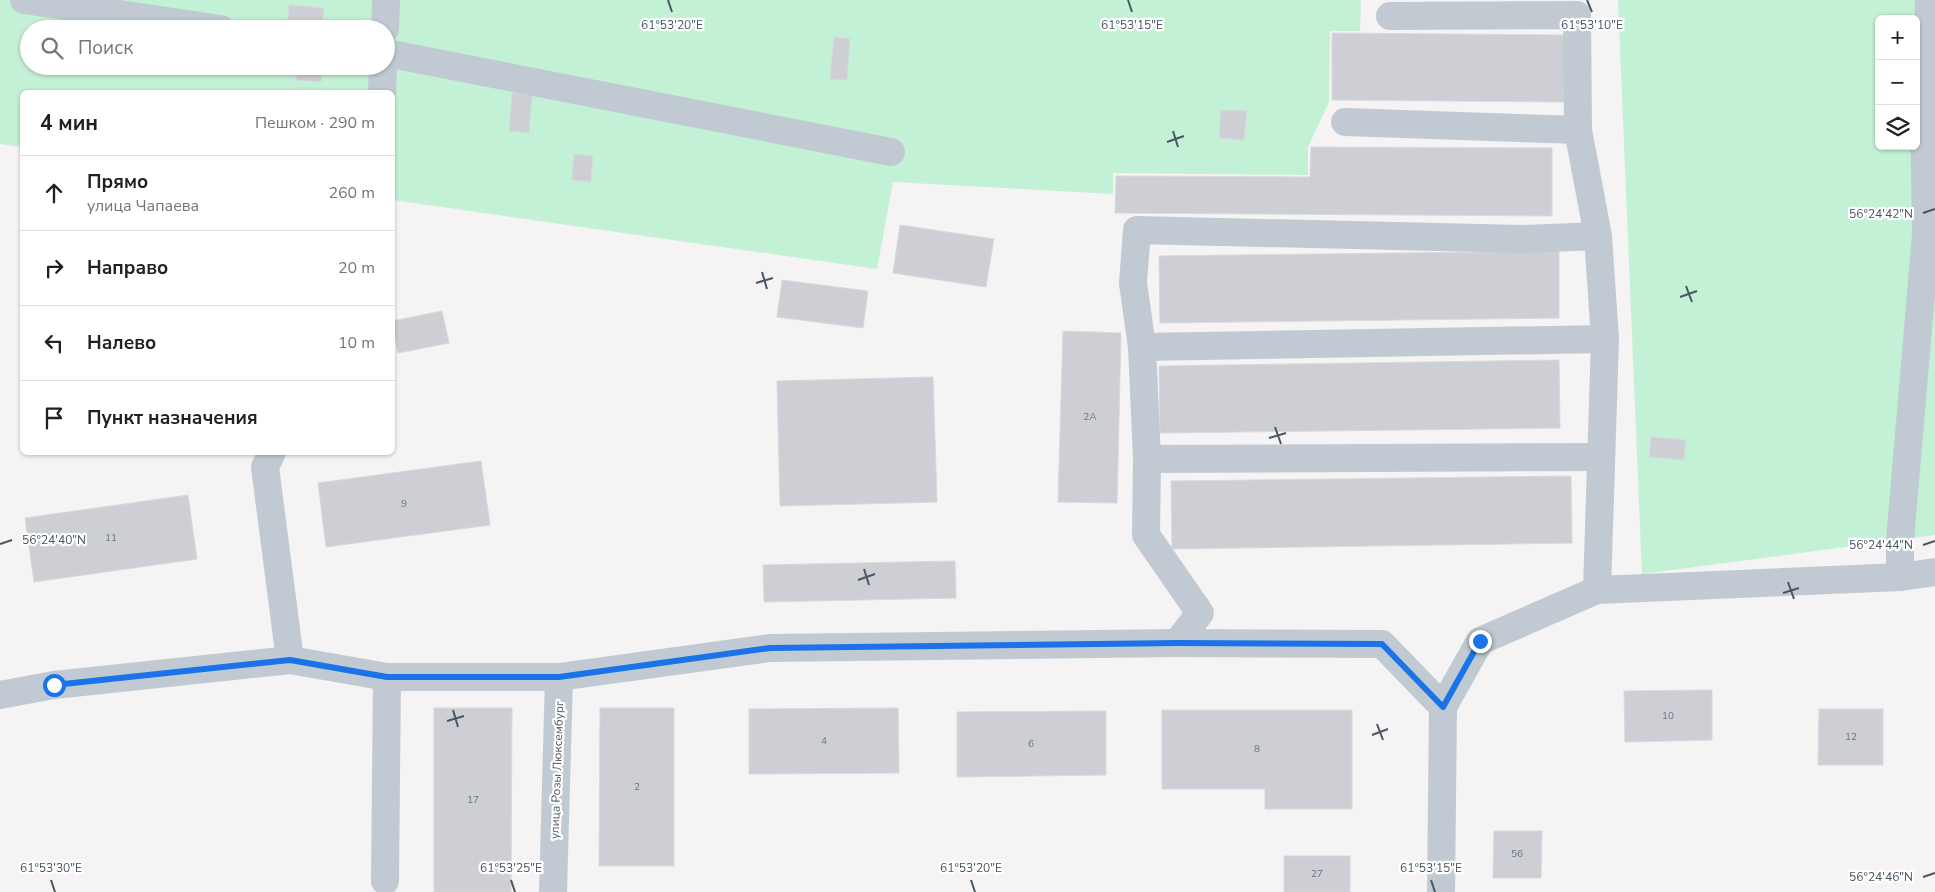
<!DOCTYPE html>
<html lang="ru">
<head>
<meta charset="utf-8">
<style>
	body { margin:0; font-family:"Nunito Sans",sans-serif; background:#f2f2f2; color:#202124 }
	.controls { position:absolute; right:15px; top:15px; display:grid; overflow:hidden; border-radius:8px; box-shadow:0 1px 4px #0004 }
	.controls button { width:45px; height:45px; display:grid; place-items:center; padding:0; border:0; border-bottom:1px solid #e0e0e0; background:#fff; color:#202124; font:25px sans-serif }
	.stop { position:absolute; width:15px; height:15px; margin:-11px; border:4px solid #1a73e8; border-radius:50%; background:#fff }
	.stop.end { background:#1a73e8; border-color:#fff; box-shadow:0 1px 5px #0008 }
	.list { margin:0; padding:0; list-style:none }
	h2 { display:flex; justify-content:space-between; align-items:center; height:65px; margin:0; padding:0 20px; font-size:21px }
	h2 small { font-size:16px; font-weight:400; color:#757577 }
	.list li { display:grid; grid-template-columns:32px 1fr auto; gap:15px; align-items:center; box-sizing:border-box; height:75px; padding:0 20px; border-top:1px solid #e0e0e0 }
	.list b { display:block; font-size:19px; white-space:nowrap }
	.list p { margin:0; font-size:16px; white-space:nowrap; color:#757577 }
	.list em { font-size:16px; font-style:normal; color:#757577 }
	.icon { flex:none; width:28px; height:28px; fill:none; stroke:currentColor; stroke-width:2; stroke-linecap:round; stroke-linejoin:round }
	.map { position:relative; flex:none; width:1935px; height:892px; overflow:hidden }
	.search { position:absolute; background:#fff; box-shadow:0 1px 4px #0004; left:20px; top:20px; width:375px; height:55px; display:flex; align-items:center; gap:12px; box-sizing:border-box; padding:0 18px; border-radius:28px; color:#757577; font-size:19px }
	.panel { position:absolute; background:#fff; box-shadow:0 1px 4px #0004; left:20px; top:90px; width:375px; height:365px; border-radius:8px }
	.map>svg:first-child { display:block }
</style>
</head>
<body>
<div class="map">
<svg width="1935" height="892" viewBox="0 0 1935 892">
	<rect width="100%" height="100%" fill="#f5f3f3"/>
	<!-- green -->
	<g fill="#c3f1d5" fill-rule="evenodd">
		<path d="M0,0h1361l-1,31h-30l-1,71 -21,45v28l-195,-2v21l-220,-12 -16,87 -484,-69 -1,-108h-370v55l-22,-3zM29,29h357v37h-357z"/>
		<path d="M1618,0h317v535l-293,39zM1879,19h37v127h-37z"/>
	</g>
	<!-- building -->
	<g fill="#cdcfd5" stroke="#d7d9de">
		<polygon points="289,5 324,8 322,29 287,26"/>
		<polygon points="50,22 82,25 81,29 49,29"/>
		<polygon points="1332,33 1565,35 1564,102 1332,100"/>
		<polygon points="834,37 850,39 847,80 830,79"/>
		<polygon points="297,66 322,66 321,82 296,80"/>
		<polygon points="512,93 532,95 529,133 509,131"/>
		<polygon points="1221,110 1247,111 1244,140 1219,138"/>
		<polygon points="1311,147 1552,148 1552,216 1115,213 1116,176 1310,177"/>
		<polygon points="574,154 593,156 591,182 572,180"/>
		<polygon points="900,225 994,239 986,287 893,273"/>
		<polygon points="1559,251 1559,318 1160,323 1159,256"/>
		<polygon points="782,280 868,291 863,328 777,317"/>
		<polygon points="442,311 449,343 398,353 392,321"/>
		<polygon points="1063,331 1121,333 1117,503 1058,502"/>
		<polygon points="1559,360 1560,428 1160,433 1159,366"/>
		<polygon points="933,377 937,502 780,506 777,381"/>
		<polygon points="1651,437 1686,440 1684,460 1649,457"/>
		<polygon points="481,461 490,525 326,547 318,483"/>
		<polygon points="1571,476 1572,543 1172,549 1171,481"/>
		<polygon points="188,495 197,559 34,582 25,518"/>
		<polygon points="955,561 956,598 764,602 763,565"/>
		<polygon points="1712,690 1712,740 1625,742 1624,691"/>
		<polygon points="434,708 512,708 511,892 434,892"/>
		<polygon points="600,708 674,708 674,866 599,866"/>
		<polygon points="898,708 899,773 749,774 749,709"/>
		<polygon points="1819,709 1883,709 1883,765 1818,765"/>
		<polygon points="1162,710 1352,710 1352,809 1265,809 1265,789 1162,789"/>
		<polygon points="1106,711 1106,775 957,777 957,712"/>
		<polygon points="1494,831 1542,831 1541,878 1493,878"/>
		<rect x="1284" y="856" width="66" height="36"/>
	</g>
	<g fill="none" stroke-linecap="round" stroke-linejoin="round">
		<!-- minor -->
		<g stroke="#c1cad2" stroke-width="28">
			<polyline points="24,0 221,29"/>
			<polyline points="1390,16 1577,15 1578,130"/>
			<polyline points="385,29 386,0"/>
			<polyline points="386,53 891,152"/>
			<polyline points="382,92 383,66"/>
			<polyline points="1345,122 1578,130 1598,236 1605,339 1597,590 1480,641 1443,707"/>
			<polyline points="1142,347 1605,339"/>
			<polyline points="272,452 265,467 290,660"/>
			<polyline points="1147,459 1601,457"/>
			<polyline points="1900,577 1935,572"/>
			<polyline points="1597,590 1900,577 1900,540 1926,235 1924,116 1929,0"/>
			<polyline points="1177,643 1200,613 1146,535 1147,459 1142,347 1133,283 1137,230 1522,239 1598,236"/>
			<polyline points="0,695 54,685 290,660 387,677 559,677 770,648 1177,643 1382,644 1443,707 1441,892"/>
			<polyline points="385,881 387,677"/>
			<polyline points="553,892 559,677"/>
		</g>
	</g>
	<g fill="none" stroke-linecap="round" stroke-linejoin="round">
		<!-- route -->
		<polyline stroke="#1a73e8" stroke-width="6" points="54,685 290,660 387,677 559,677 770,648 1177,643 1382,644 1443,707 1480,641"/>
	</g>
	<!-- ticks -->
	<path fill="none" stroke="#4a5661" stroke-width="2" d="M668,0l4,12M1128,0l4,12M1587,0l5,12M1173,131l5,16M1167,142l17,-6M1923,213l12,-4M762,272l5,17M756,283l17,-5M1686,286l6,16M1680,297l17,-6M1275,427l6,17M1269,438l17,-5M0,544l12,-4M1923,545l12,-4M864,569l5,16M858,580l17,-6M1788,582l6,17M1783,593l16,-5M453,710l5,17M447,721l17,-5M1377,724l6,16M1372,735l16,-6M1923,877l12,-4M51,880l4,12M511,880l4,12M971,880l4,12M1431,880l4,12"/>
	<g text-anchor="middle" dominant-baseline="central" stroke-width="4.5" stroke-linejoin="round" paint-order="stroke">
		<!-- number labels -->
		<g font-size="10" fill="#6b747e">
			<text x="1090" y="417">2А</text>
			<text x="404" y="504">9</text>
			<text x="111" y="538">11</text>
			<text x="1668" y="716">10</text>
			<text x="1851" y="737">12</text>
			<text x="824" y="741">4</text>
			<text x="1031" y="744">6</text>
			<text x="1257" y="749">8</text>
			<text x="637" y="787">2</text>
			<text x="473" y="800">17</text>
			<text x="1517" y="854">56</text>
			<text x="1317" y="874">27</text>
		</g>
		<!-- street labels -->
		<g font-size="12" fill="#4a5661" stroke="#fff">
			<text transform="translate(557 770) rotate(-88)">улица Розы Люксембург</text>
		</g>
	</g>
	<g font-size="12" text-anchor="middle" fill="#4a5661" stroke="#fff" stroke-width="4.5" stroke-linejoin="round" paint-order="stroke">
		<text x="672" y="29">61°53'20"E</text>
		<text x="1132" y="29">61°53'15"E</text>
		<text x="1592" y="29">61°53'10"E</text>
		<text x="1881" y="218">56°24'42"N</text>
		<text x="54" y="544">56°24'40"N</text>
		<text x="1881" y="549">56°24'44"N</text>
		<text x="51" y="872">61°53'30"E</text>
		<text x="511" y="872">61°53'25"E</text>
		<text x="971" y="872">61°53'20"E</text>
		<text x="1431" y="872">61°53'15"E</text>
		<text x="1881" y="881">56°24'46"N</text>
	</g>
</svg>
<div class="controls">
<button>+</button>
<button>−</button>
<button><svg class="icon" aria-label="layers" viewBox="0 0 24 24"><path d="M12 4l9 5-9 5-9-5zM3 14l9 5 9-5"/></svg></button>
</div>
<div class="stop" style="left:54px;top:685px"></div>
<div class="stop end" style="left:1480px;top:641px"></div>
<div class="search"><svg class="icon" aria-label="search" viewBox="0 0 24 24"><circle cx="10" cy="10" r="6"/><path d="M15 15l6 6"/></svg>Поиск</div>
<section class="panel">
<h2>4 мин<small>Пешком · 290 m</small></h2>
<ul class="list">
<li><svg class="icon" aria-label="ahead" viewBox="0 0 24 24"><path d="M12 20V5M6 11l6-6 6 6"/></svg><div><b>Прямо</b><p>улица Чапаева</p></div><em>260 m</em></li>
<li><svg class="icon" aria-label="right" viewBox="0 0 24 24"><path d="M7 20v-9h11M14 6l5 5-5 5"/></svg><div><b>Направо</b></div><em>20 m</em></li>
<li><svg class="icon" aria-label="left" viewBox="0 0 24 24"><path d="M17 20v-9H6M10 6l-5 5 5 5"/></svg><div><b>Налево</b></div><em>10 m</em></li>
<li><svg class="icon" aria-label="arrive" viewBox="0 0 24 24"><path d="M6 21V4h12l-3 4 3 4H6"/></svg><div><b>Пункт назначения</b></div></li>
</ul>
</section>
</div>
</body>
</html>
